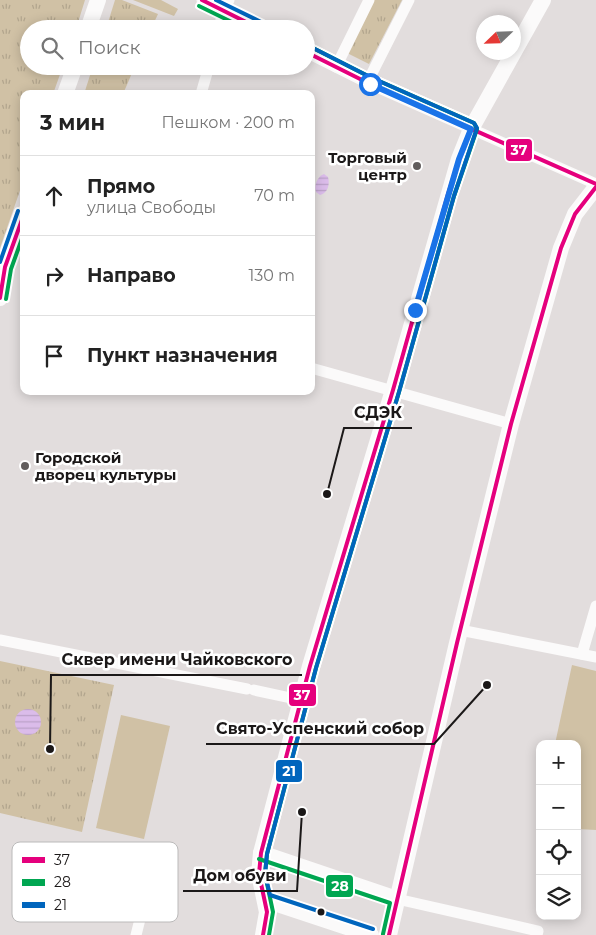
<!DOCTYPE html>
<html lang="ru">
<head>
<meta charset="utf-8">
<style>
	body { margin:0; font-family:Montserrat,sans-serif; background:#f6f6f6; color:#222 }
	.controls { position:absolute; right:15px; bottom:15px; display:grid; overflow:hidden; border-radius:10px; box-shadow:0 2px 12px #0003 }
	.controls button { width:45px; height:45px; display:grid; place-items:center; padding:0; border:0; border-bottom:1px solid #e0e0e0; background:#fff; color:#222; font:25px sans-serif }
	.compass { position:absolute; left:476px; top:15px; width:45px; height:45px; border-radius:50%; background:#fff; box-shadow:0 2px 12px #0003; rotate:247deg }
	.stop { position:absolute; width:15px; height:15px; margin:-11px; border:4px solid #1a73e8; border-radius:50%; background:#fff }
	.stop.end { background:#1a73e8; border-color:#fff; box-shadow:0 1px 5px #0008 }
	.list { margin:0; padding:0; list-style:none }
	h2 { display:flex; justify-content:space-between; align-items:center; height:65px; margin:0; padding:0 20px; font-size:21px }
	h2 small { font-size:16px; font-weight:400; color:#767676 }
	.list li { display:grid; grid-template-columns:32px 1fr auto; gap:15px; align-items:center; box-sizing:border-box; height:80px; padding:0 20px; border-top:1px solid #e0e0e0 }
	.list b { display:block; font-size:19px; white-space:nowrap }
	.list p { margin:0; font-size:16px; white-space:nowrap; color:#767676 }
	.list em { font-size:16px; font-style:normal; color:#767676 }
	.icon { flex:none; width:28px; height:28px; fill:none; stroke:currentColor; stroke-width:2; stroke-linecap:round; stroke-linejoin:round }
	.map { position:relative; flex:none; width:596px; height:935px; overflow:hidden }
	.search { position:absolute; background:#fff; box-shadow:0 2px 12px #0003; left:20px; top:20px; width:295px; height:55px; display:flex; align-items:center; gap:12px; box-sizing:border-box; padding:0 18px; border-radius:28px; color:#767676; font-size:19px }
	.panel { position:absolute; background:#fff; box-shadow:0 2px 12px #0003; left:20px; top:90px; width:295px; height:305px; border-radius:10px }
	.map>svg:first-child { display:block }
</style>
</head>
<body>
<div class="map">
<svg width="596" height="935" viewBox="0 0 596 935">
	<defs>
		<pattern id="park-tufts" width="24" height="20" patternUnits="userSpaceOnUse" patternTransform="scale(1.25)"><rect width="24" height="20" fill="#d0c1a5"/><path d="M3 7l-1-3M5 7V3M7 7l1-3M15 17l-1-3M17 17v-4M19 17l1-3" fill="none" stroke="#b2a58d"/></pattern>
		<pattern id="water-rules" width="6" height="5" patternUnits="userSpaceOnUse" patternTransform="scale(1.25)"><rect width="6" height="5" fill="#dbbcea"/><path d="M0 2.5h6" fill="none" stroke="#bba1c8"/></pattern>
	</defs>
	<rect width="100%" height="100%" fill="#e2dddd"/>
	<!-- green -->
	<g fill="#d0c1a5">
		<polygon points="133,0 161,0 178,9 174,16"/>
		<polygon points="572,665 596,671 596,830 577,829 577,744 555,744"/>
		<polygon points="121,715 170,726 144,839 96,828"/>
	</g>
	<!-- park -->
	<g fill="url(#park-tufts)">
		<polygon points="0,0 85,0 76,29 29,29 29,66 63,66 53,94 24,94 24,179 0,248"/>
		<polygon points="115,0 122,0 158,14 151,29 106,29"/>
		<polygon points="374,0 402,0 369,64 347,53"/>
		<polygon points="93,66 135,66 123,94 84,94"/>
		<polygon points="0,661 114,685 82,832 0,813"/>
	</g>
	<!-- water -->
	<g fill="url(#water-rules)">
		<path d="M324,174l4,3c2,7 0,16 -8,18l-4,-3c-2,-7 1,-15 8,-18z"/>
		<circle cx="28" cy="722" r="13"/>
	</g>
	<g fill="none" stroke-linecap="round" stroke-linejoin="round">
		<!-- street -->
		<g stroke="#fbfafa" stroke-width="11">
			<polyline points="202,0 260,29"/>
			<polyline points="219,29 223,11 229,0"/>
			<polyline points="306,52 370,84 596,184"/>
			<polyline points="336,67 369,0"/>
			<polyline points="367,83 409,0"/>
			<polyline points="201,94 209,66"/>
			<polyline points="311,368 511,424"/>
			<polyline points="460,630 596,657"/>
			<polyline points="0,640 247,689"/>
			<polyline points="582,654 596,606"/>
			<polyline points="254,690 300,700"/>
			<polyline points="397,899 538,931 537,935"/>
			<polyline points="136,935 152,871"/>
		</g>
		<!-- secondary -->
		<g stroke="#fbfafa" stroke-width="16">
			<polyline points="88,29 98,0"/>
			<polyline points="65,94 75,66"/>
			<polyline points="0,298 5,267 24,213"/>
			<polyline points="261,853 397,899"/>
			<polyline points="265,900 371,935"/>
			<polyline points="263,935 267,912 259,874 261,853 310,666 393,390 459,159 471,129 543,0"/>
			<polyline points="389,935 457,643 511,424 561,248 575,214 596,187"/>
		</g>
		<!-- bus-1 casing -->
		<g stroke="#fff" stroke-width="8">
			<g id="bus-1">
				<polyline points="202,0 260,29"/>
				<polyline points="306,52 370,84 596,184"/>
				<polyline points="0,298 5,267 24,214"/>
				<polyline points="263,935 267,912 259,874 261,853 310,666 393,390 448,194 459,159 471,129"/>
				<polyline points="389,935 457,643 511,424 561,248 575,214 596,187"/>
			</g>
		</g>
		<!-- bus-2 casing -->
		<g stroke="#fff" stroke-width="8">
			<g id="bus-2">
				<polyline points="199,6 246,29"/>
				<polyline points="6,299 11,269 24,233"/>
				<polyline points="259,859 390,903 383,934"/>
				<polyline points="269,935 273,912 265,874 267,854 316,668 399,392 454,196 477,129 474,123 370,77 309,46"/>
			</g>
		</g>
		<!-- bus-3 casing -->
		<g stroke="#fff" stroke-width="8">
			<g id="bus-3">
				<polyline points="216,0 263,23"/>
				<polyline points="309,46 370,77 474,123 477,128 454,196 399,392 316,668 267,854 265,874 270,895 373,929"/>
				<polyline points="0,262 18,211"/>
			</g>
		</g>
		<!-- bus-1 -->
		<use href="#bus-1" stroke="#e5007d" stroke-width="4"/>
		<!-- bus-2 -->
		<use href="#bus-2" stroke="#00a651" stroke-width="4"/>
		<!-- bus-3 -->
		<use href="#bus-3" stroke="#0065bd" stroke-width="4"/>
	</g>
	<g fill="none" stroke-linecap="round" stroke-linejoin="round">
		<!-- route -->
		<polyline stroke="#1a73e8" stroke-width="6" points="370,84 471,129 459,159 415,310"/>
	</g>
	<!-- markers -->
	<g fill="#615d5d" stroke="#fff" stroke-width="2">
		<circle cx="417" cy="166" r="5"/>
		<circle cx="25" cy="466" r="5"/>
	</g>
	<circle fill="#1b1818" stroke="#fff" stroke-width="2" cx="321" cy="912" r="4.5"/>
	<g text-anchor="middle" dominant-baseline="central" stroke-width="5" stroke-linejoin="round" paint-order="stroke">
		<!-- poi labels -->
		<g font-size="15" font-weight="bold" fill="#1b1818" stroke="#fff" text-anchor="end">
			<text x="407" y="157">Торговый<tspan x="407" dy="17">центр</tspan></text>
			<text x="35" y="457" text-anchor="start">Городской<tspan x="35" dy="17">дворец культуры</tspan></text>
		</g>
	</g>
	<!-- legend -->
	<rect x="12" y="842" width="166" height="80" rx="8" fill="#fff" stroke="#bbbaba" stroke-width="1"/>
	<rect x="22" y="857" width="23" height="6" fill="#e5007d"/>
	<rect x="22" y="879" width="23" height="7" fill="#00a651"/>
	<rect x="22" y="902" width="23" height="6" fill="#0065bd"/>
	<g font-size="14" fill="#1b1818">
		<text x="54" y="865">37</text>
		<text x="54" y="887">28</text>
		<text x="54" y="910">21</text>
	</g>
	<!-- callouts -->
	<path fill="none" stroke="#1b1818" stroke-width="2" d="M327 494L344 428H412M50 749L51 675H302M487 685L434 744H206M302 812L297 891H183"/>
	<g fill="#1b1818" stroke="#fff" stroke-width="2">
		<circle cx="327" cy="494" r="5"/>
		<circle cx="50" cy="749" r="5"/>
		<circle cx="487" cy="685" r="5"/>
		<circle cx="302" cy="812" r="5"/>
	</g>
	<g font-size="16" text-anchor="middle" font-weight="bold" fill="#1b1818" stroke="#fff" stroke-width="5" stroke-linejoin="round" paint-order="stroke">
		<text x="378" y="418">СДЭК</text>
		<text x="177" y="665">Сквер имени Чайковского</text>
		<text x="320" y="734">Свято-Успенский собор</text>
		<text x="240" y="881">Дом обуви</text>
	</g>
	<g stroke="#fff" stroke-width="2">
		<rect x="505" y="138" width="28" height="24" rx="5" fill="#e5007d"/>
		<rect x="288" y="683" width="29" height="24" rx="5" fill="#e5007d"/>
		<rect x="275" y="759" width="28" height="24" rx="5" fill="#0065bd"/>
		<rect x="325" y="874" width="29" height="24" rx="5" fill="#00a651"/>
	</g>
	<g font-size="14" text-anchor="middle" font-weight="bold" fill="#fff">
		<text x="519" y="155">37</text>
		<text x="302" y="700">37</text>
		<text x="289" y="776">21</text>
		<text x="340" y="891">28</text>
	</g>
</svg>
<div class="controls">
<button>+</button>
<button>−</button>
<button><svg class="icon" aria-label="locate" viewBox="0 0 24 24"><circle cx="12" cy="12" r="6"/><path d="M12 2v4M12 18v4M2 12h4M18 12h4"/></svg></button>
<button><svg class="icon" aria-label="layers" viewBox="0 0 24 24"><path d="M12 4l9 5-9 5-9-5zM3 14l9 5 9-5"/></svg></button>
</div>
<svg class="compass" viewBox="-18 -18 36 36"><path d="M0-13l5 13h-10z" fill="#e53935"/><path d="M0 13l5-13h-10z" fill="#767676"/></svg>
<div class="stop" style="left:370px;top:84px"></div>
<div class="stop end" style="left:415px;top:310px"></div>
<div class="search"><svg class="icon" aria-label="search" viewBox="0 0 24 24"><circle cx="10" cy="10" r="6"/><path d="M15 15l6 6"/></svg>Поиск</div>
<section class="panel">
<h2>3 мин<small>Пешком · 200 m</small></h2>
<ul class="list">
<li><svg class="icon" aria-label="ahead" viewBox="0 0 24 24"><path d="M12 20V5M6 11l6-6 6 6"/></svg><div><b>Прямо</b><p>улица Свободы</p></div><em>70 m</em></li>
<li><svg class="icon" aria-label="right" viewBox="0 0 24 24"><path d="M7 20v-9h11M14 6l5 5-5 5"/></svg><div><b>Направо</b></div><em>130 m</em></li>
<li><svg class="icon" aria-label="arrive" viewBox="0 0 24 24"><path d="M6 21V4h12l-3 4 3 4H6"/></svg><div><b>Пункт назначения</b></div></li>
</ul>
</section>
</div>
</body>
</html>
